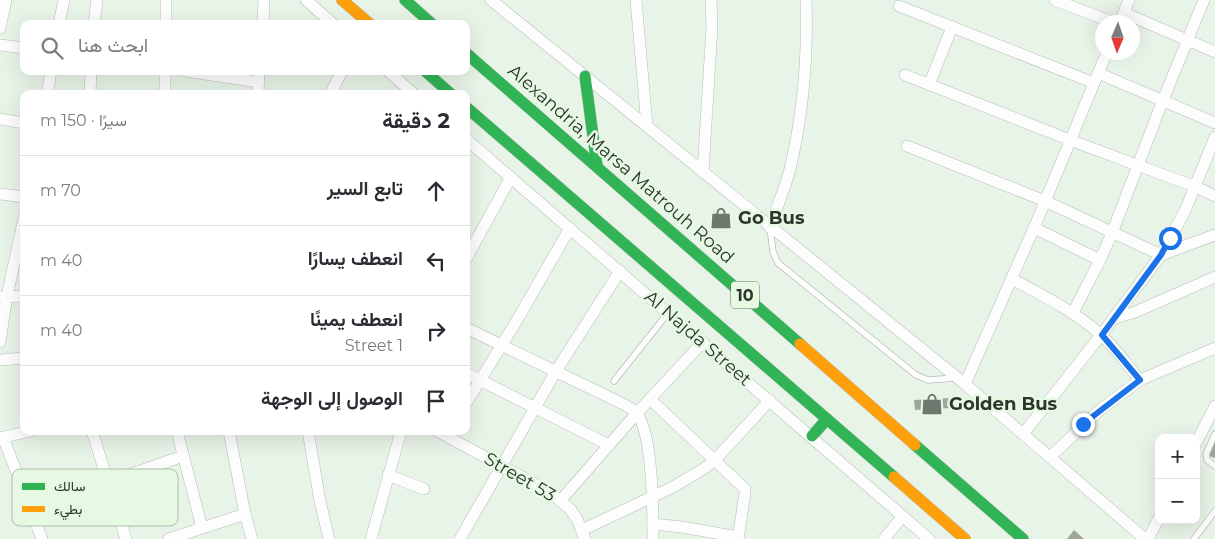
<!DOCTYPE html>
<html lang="ar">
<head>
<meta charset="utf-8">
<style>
	body { margin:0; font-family:Montserrat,Vazirmatn,sans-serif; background:#f7f7f7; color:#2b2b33; direction:rtl }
	.controls { position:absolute; right:15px; bottom:15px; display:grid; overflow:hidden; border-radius:10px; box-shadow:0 5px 20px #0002 }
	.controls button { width:45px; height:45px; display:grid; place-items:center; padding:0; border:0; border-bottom:1px solid #e1e1e2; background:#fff; color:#2b2b33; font:25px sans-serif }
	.compass { position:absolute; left:1095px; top:15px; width:45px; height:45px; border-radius:50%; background:#fff; box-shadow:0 5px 20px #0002; rotate:182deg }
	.stop { position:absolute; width:15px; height:15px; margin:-11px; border:4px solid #1a73e8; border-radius:50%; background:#fff }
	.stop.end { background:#1a73e8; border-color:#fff; box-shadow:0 1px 5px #0008 }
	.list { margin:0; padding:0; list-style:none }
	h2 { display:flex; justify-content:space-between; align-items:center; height:65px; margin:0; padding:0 20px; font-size:21px }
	h2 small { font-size:16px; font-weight:400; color:#7c7c81 }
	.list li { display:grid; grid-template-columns:32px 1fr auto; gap:15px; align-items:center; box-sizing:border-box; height:70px; padding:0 20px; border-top:1px solid #e1e1e2 }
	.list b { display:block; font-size:19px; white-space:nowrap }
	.list p { margin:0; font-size:16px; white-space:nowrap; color:#7c7c81 }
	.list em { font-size:16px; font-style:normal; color:#7c7c81 }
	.icon { flex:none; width:28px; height:28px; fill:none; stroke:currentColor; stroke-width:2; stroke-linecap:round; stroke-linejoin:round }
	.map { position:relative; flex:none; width:1215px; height:539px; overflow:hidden; direction:ltr }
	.search { position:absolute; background:#fff; box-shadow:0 5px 20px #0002; left:20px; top:20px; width:450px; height:55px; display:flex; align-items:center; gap:12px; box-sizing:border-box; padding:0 18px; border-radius:10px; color:#7c7c81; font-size:19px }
	.panel { position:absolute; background:#fff; box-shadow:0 5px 20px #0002; left:20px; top:90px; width:450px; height:345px; border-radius:10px; direction:rtl }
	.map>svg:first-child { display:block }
</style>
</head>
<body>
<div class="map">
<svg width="1215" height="539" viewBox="0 0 1215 539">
	<rect width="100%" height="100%" fill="#e9f4e8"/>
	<!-- building -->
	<g fill="#9fa59b">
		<polygon points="715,210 729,223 726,226 712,213"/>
		<polygon points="950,398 951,408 915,410 914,400"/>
		<polygon points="1215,442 1215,458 1209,456"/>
		<polygon points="1074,530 1084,539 1067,539"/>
	</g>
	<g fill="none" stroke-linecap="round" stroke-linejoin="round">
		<!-- lane casing -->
		<g stroke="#b6beb5" stroke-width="7">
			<g id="lane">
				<polyline points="770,228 773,252 778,263 916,375 928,380 956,378"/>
				<polyline points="614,381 668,313"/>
				<polyline points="1215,434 1206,454 1207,460 1215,466"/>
				<polyline points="1194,539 1215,511"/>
			</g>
		</g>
		<!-- street casing -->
		<g stroke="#b6beb5" stroke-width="12">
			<g id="street">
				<polyline points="306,0 333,24"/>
				<polyline points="491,0 965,384 1145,539"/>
				<polyline points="636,0 647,126"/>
				<polyline points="1055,0 1112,22"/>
				<polyline points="899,6 1094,83"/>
				<polyline points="1124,13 1215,52"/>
				<polyline points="1120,22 1129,0"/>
				<polyline points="59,24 64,0"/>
				<polyline points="94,24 97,0"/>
				<polyline points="166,24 166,0"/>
				<polyline points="263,24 264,0"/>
				<polyline points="0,28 6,0"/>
				<polyline points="0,45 24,48"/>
				<polyline points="185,71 258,82"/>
				<polyline points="388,71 414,94"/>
				<polyline points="1098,73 1215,123"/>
				<polyline points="905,75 1070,140 1196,187 1215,196"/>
				<polyline points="929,85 952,27"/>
				<polyline points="47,94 51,71"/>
				<polyline points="90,94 91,71"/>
				<polyline points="165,94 165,71"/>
				<polyline points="258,94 259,71"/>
				<polyline points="330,94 342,71"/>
				<polyline points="0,119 24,123"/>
				<polyline points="466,139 929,539"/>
				<polyline points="907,146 1045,201 1161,255 1215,235"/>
				<polyline points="703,172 712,27 711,0"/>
				<polyline points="0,194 24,197"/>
				<path d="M770,228c6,-20 15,-39 20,-59 13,-55 18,-112 16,-169"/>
				<polyline points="1034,228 1100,260"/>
				<polyline points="466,259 511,177"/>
				<path d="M1012,279c30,16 62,32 88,55 15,13 27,31 40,46"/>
				<polyline points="1,297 24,296"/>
				<polyline points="1073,313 1100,260 1112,233 1163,100 1204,0"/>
				<polyline points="1114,318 1133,313 1215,277"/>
				<path d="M466,328l149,72c6,3 18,8 22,14 16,21 16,97 16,125"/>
				<polyline points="0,342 7,296 24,218"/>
				<polyline points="0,360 24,358"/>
				<polyline points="466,373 609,445"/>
				<polyline points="965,384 1034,228 1107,52"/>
				<polyline points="650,399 745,489 745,493 738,539"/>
				<polyline points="466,403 516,322 570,228"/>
				<polyline points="92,431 126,539"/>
				<polyline points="177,431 202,528"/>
				<polyline points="229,431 245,514 252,539"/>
				<polyline points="308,431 320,501 329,539"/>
				<polyline points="437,431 550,492 570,509 577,519 585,539"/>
				<polyline points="1023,434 1101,335 1161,255 1185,211 1215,137"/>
				<polyline points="3,437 42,539"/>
				<polyline points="0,438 31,431"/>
				<polyline points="1196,443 1215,406"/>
				<polyline points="1050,457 1101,409 1140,380 1215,348"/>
				<polyline points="388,475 424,489"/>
				<polyline points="561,500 637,413 703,342"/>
				<polyline points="31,509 183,456"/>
				<polyline points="653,524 682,527 738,537"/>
				<polyline points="582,530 671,488 702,470 715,460 770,400"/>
				<polyline points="169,539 245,514"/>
				<polyline points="371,539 401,431"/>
				<polyline points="460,539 556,371 620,271"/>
				<polyline points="884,539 903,516"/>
				<polyline points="1148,539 1159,518"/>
			</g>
		</g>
		<!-- fast casing -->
		<g stroke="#b6beb5" stroke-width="12">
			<g id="fast">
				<polyline points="405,0 432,24"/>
				<polyline points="466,53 800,344"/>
				<polyline points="425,71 451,94"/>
				<polyline points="585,76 597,166"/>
				<polyline points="466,107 894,477"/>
				<polyline points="812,436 827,419"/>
				<polyline points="915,445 1023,539"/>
			</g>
		</g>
		<!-- slow casing -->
		<g stroke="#b6beb5" stroke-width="12">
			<g id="slow">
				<polyline points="342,0 370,24"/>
				<polyline points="800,344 915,445"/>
				<polyline points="894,477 965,539"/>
			</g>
		</g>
		<!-- lane -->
		<use href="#lane" stroke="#fcfdfc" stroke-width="5.5"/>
		<!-- street -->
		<use href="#street" stroke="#fcfdfc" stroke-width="11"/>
		<!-- fast -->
		<use href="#fast" stroke="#30b455" stroke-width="11"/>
		<!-- slow -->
		<use href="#slow" stroke="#ff9f0a" stroke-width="11"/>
	</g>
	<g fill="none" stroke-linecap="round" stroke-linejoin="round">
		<!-- route -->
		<polyline stroke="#1a73e8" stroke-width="6" points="1083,424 1140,380 1102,335 1161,255 1170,238"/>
	</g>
	<!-- icons -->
	<defs>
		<g id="shop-bare" transform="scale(1.725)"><path d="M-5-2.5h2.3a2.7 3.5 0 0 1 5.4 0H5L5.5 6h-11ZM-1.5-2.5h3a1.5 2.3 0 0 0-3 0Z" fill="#6f786e" stroke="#e5f9e3" stroke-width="2.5" paint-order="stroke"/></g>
	</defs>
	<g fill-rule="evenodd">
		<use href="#shop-bare" x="721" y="218"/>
		<use href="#shop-bare" x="932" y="404"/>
	</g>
	<g text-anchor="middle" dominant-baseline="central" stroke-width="5" stroke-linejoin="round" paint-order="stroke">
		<!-- shield labels -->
		<rect fill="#e5f9e3" stroke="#657064" stroke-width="1" x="731" y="281.5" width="28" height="27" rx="4"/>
		<g font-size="16" font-weight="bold" fill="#2e352d">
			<text x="745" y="295">10</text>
		</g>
		<!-- street labels -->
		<g font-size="18" fill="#2e352d" stroke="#e5f9e3">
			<text transform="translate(621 164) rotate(41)">Alexandria, Marsa Matrouh Road</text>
			<text transform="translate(698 338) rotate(41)">Al Najda Street</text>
			<text transform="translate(520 477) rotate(30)">Street 53</text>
		</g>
		<!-- poi labels -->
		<g font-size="18" font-weight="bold" fill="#2e352d" stroke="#e5f9e3" text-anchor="start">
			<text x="738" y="218">Go Bus</text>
			<text x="949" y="404">Golden Bus</text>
		</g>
	</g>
	<!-- legend -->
	<rect x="12" y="469" width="166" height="57" rx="8" fill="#e5f9e3" stroke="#aebeac" stroke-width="1"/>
	<rect x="22" y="483" width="23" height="7" fill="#30b455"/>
	<rect x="22" y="506" width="23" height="6" fill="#ff9f0a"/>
	<g font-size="14" fill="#2e352d">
		<text x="54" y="491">سالك</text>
		<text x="54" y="514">بطيء</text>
	</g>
</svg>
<div class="controls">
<button>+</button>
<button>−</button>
</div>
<svg class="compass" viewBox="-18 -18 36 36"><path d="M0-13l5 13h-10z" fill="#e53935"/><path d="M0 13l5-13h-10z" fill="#7c7c81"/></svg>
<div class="stop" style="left:1170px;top:238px"></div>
<div class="stop end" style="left:1083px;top:424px"></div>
<div class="search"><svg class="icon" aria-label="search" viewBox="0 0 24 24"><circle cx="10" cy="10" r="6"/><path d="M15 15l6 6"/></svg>ابحث هنا</div>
<section class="panel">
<h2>2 دقيقة<small>سيرًا · 150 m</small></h2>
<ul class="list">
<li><svg class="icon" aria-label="ahead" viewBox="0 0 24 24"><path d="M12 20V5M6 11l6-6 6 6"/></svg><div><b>تابع السير</b></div><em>70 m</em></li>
<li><svg class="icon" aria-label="left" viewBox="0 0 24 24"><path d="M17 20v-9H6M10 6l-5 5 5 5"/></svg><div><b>انعطف يسارًا</b></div><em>40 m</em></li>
<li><svg class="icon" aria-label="right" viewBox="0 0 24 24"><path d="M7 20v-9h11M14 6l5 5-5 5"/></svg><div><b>انعطف يمينًا</b><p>Street 1</p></div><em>40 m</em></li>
<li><svg class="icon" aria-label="arrive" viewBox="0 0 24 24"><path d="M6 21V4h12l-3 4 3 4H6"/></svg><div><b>الوصول إلى الوجهة</b></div></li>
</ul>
</section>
</div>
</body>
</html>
